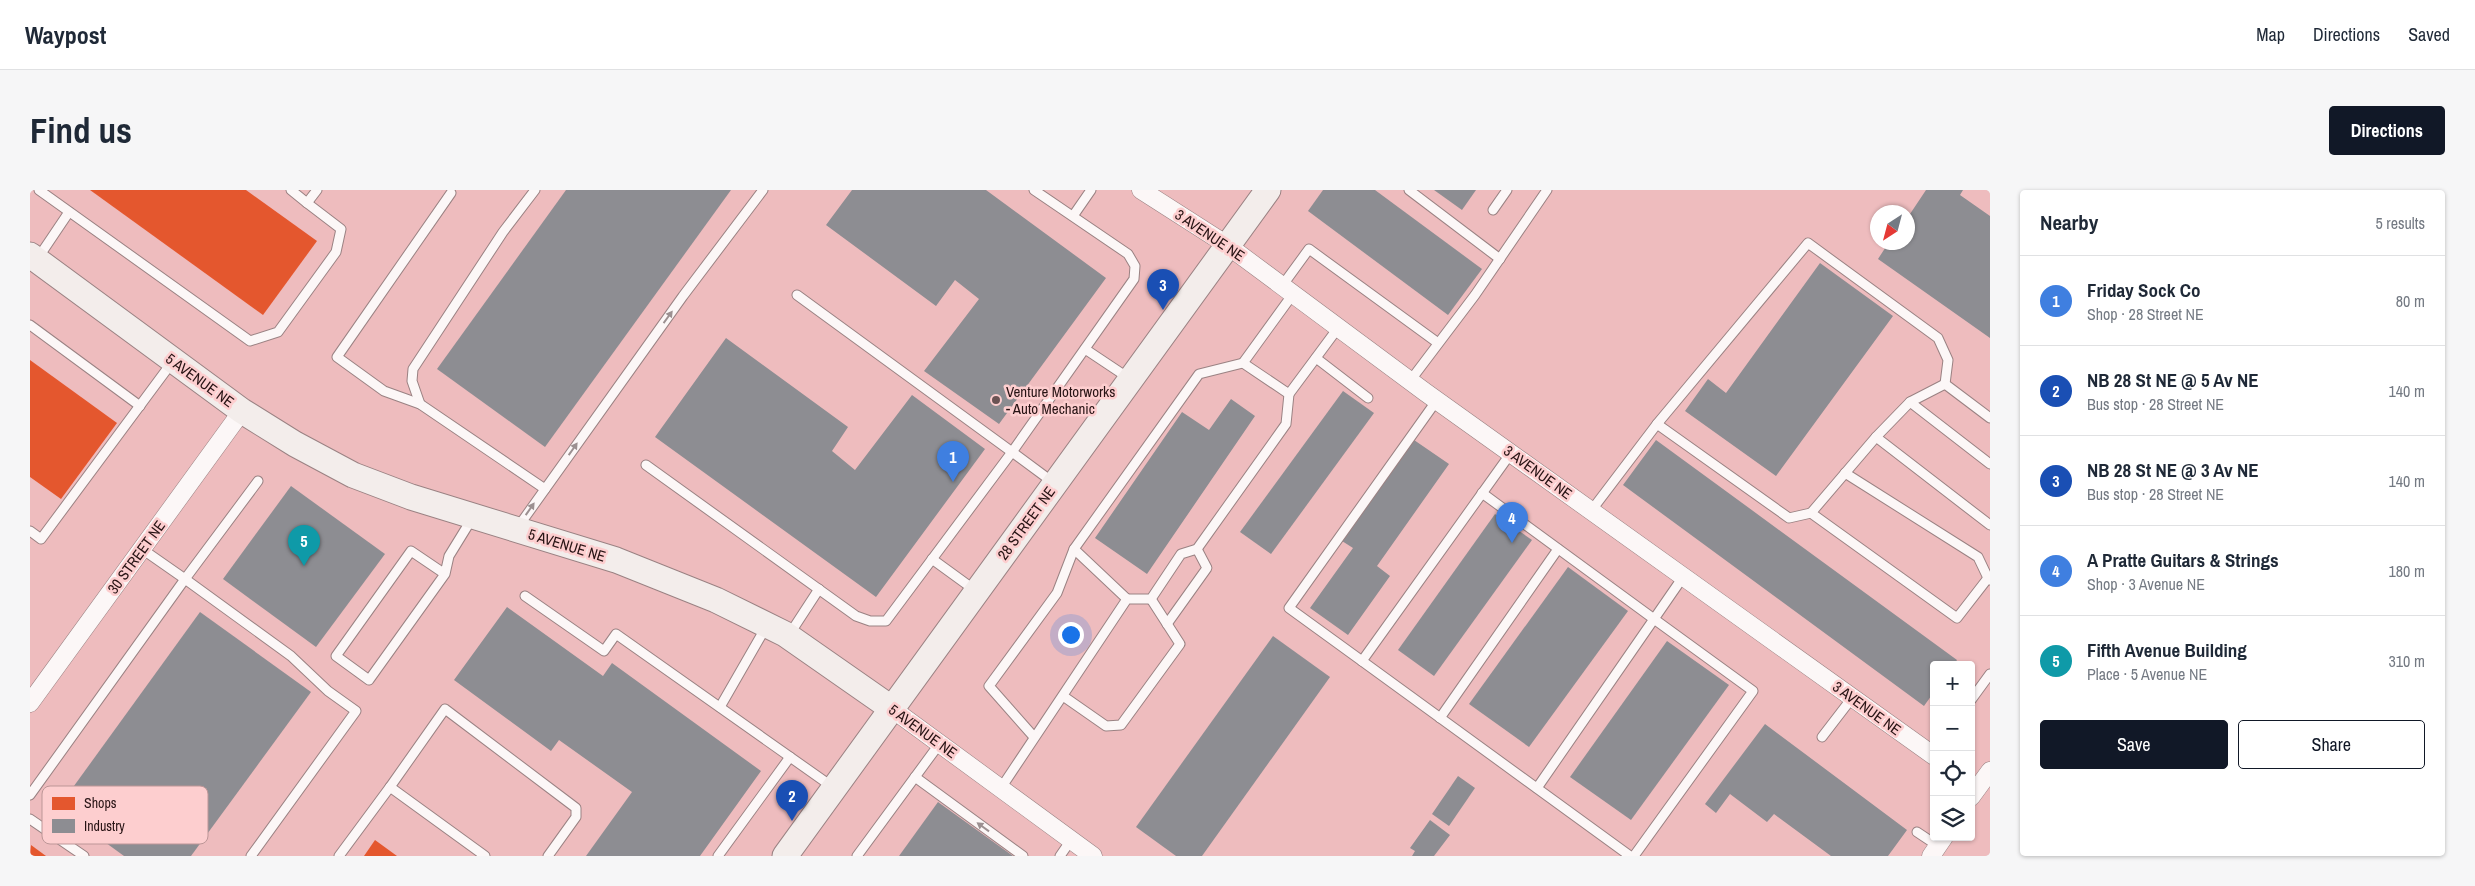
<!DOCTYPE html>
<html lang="en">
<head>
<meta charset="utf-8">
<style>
	body { margin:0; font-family:"Archivo Narrow",sans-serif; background:#f6f6f7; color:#1f2937 }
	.controls { position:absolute; right:15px; bottom:15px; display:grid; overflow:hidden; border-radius:5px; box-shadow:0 1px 4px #0004 }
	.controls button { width:45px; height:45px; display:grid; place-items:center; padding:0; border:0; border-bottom:1px solid #e0e1e3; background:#fff; color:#1f2937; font:25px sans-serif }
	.compass { position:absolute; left:1840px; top:15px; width:45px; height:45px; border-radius:50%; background:#fff; box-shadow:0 1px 4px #0004; rotate:216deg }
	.you { position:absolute; left:1040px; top:444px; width:18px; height:18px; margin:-12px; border:4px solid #fff; border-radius:50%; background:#1a73e8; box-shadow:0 0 0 8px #1a73e833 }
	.badge { display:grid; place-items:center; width:32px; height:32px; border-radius:50%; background:#111827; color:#fff; font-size:16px; font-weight:700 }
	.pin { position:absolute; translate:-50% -41px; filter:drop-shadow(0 1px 2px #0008) }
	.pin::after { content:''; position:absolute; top:26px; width:18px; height:15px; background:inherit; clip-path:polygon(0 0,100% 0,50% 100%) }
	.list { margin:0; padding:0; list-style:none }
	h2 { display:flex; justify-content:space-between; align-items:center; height:65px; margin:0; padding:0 20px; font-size:21px }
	h2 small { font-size:16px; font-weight:400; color:#747a83 }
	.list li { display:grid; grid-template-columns:32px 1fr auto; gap:15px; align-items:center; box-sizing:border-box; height:90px; padding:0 20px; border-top:1px solid #e0e1e3 }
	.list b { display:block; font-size:19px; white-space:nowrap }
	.list p { margin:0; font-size:16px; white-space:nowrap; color:#747a83 }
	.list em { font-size:16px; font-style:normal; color:#747a83 }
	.actions { display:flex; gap:10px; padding:15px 20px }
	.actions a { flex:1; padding:11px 0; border:1px solid #111827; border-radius:5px; text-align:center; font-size:18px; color:#111827 }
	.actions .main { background:#111827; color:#fff }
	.icon { flex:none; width:28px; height:28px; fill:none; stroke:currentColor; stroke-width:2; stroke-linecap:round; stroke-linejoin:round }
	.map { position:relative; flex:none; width:1960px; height:666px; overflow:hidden; border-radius:5px }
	header { display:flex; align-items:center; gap:30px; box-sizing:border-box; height:70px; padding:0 25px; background:#fff; border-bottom:1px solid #e0e1e3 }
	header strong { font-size:24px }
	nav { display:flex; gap:28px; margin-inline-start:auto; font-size:18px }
	.intro { display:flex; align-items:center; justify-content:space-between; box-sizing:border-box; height:120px; padding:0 30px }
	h1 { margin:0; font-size:35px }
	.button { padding:12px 22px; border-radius:5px; background:#111827; color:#fff; font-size:18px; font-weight:700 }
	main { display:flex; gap:30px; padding:0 30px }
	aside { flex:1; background:#fff; border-radius:5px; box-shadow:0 1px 4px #0004 }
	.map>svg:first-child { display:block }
</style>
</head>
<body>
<header>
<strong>Waypost</strong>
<nav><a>Map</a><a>Directions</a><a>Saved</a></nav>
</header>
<div class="intro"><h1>Find us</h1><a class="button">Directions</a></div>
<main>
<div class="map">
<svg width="1960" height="666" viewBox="0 0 1960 666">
	<rect width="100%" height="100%" fill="#eacacc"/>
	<!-- built -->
	<path fill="#eebcbe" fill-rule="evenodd" d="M0,0h1960v666h-1960zM1848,22h30v30h-30zM1904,475h37v172h-37z"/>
	<!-- shops -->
	<g fill="#e4572e">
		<polygon points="60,0 216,0 287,51 233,125"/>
		<polygon points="0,170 87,233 31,309 0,287"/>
		<polygon points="345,650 367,666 334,666"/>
		<polygon points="1,655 16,666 0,666"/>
	</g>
	<!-- industry -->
	<g fill="#8d8d92">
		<polygon points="536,0 701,0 515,257 407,179"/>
		<polygon points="822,0 956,0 1076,88 969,234 894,181 949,109 925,90 906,116 796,35"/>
		<polygon points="1293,0 1345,0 1452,79 1418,125 1278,21"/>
		<polygon points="1404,0 1446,0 1432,20"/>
		<polygon points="1896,0 1933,0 1930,5 1960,26 1960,148 1848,69 1859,52 1878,52 1878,27"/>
		<polygon points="1790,73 1863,126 1746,286 1655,221 1678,189 1696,203"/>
		<polygon points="696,148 818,237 802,261 825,280 882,205 955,259 846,407 625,247"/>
		<polygon points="1313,201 1344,223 1241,364 1210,342"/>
		<polygon points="1201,209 1225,226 1117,384 1065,348 1152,222 1179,240"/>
		<polygon points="1384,250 1419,274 1347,376 1360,386 1318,445 1280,418 1323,358 1312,351"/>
		<polygon points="1626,250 1927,470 1924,475 1904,475 1904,502 1894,516 1593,295"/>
		<polygon points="261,296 355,364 286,457 193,389"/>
		<polygon points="1465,324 1502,350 1404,486 1368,460"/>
		<polygon points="1538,377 1598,421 1499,557 1439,514"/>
		<polygon points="477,417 573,486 582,473 731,581 670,666 556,666 602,602 529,550 521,561 424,490"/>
		<polygon points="170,422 281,502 161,666 94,666 28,618"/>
		<polygon points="1243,446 1300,487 1172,666 1146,666 1106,637"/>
		<polygon points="1637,451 1699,495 1601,630 1540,587"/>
		<polygon points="1735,534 1877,640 1858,666 1801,666 1744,624 1737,632 1700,604 1686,623 1675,614"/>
		<polygon points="1428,586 1445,598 1419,636 1402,624"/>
		<polygon points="908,612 983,666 869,666"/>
		<polygon points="1400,630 1420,645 1404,666 1382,666 1385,661 1380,658"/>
	</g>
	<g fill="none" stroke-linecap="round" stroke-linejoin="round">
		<!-- lane casing -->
		<g stroke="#9a8283" stroke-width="11">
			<g id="lane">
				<polyline points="9,0 220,151 248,142 306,62 311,39 277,13"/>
				<polyline points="261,0 277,13 287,0"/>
				<polyline points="1379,0 1470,69"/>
				<polyline points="421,3 307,167 354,201 390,214 515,299"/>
				<polyline points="1463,20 1477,0"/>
				<polyline points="1043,26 1061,0"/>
				<polyline points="8,68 39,22"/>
				<polyline points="1252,96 1279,59 1408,153"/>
				<polyline points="1263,104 1213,173 1259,204 1308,138"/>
				<polyline points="767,105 982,262 1104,89 1105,76 1098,64 1004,0"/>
				<polyline points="0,135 110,216"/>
				<polyline points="1055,159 1100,189"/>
				<polyline points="1286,168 1338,208"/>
				<polyline points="1380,191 1445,105 1517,0"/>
				<polyline points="1880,212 1960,274"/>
				<polyline points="390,214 382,191 383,179 473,42 505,0"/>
				<polyline points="1960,228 1915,194 1880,212 1846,247 1781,323 1927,428 1958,388 1960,390"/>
				<polyline points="1627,234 1778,53 1908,148 1918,170 1915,194"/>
				<polyline points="1846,247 1960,335"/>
				<polyline points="1481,263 1332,471 1600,666"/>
				<polyline points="616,275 826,426 840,431 856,431 982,262 1024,293"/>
				<polyline points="1815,283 1948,367 1958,388"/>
				<polyline points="1452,303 1624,429 1507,598"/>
				<polyline points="1561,321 1627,234 1759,328 1781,323"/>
				<polyline points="488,337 653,106 733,0"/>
				<polyline points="0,341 11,349 143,171"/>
				<polyline points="112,359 155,389 228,291"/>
				<polyline points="1044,359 1097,409"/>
				<polyline points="902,369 946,401"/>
				<polyline points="415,384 381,361 306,466 339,490 415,384 419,366 443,327"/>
				<polyline points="495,406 574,461 586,444 804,598"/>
				<polyline points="1137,434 1177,378 1167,359"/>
				<polyline points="759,445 789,399"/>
				<polyline points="1332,471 1259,418 1407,210"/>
				<polyline points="1033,506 1076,536 1091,535 1150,454 1121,409"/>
				<polyline points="1941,510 1960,484"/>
				<polyline points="690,517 736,437"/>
				<polyline points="1410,528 1528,359"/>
				<polyline points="1004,547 959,496 1027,403 1044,359 1169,184 1213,173"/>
				<polyline points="1792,547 1822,508"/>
				<polyline points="885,587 993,666"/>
				<polyline points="971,598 1097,409 1121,409 1151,364 1167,359 1256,234 1259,204"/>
				<polyline points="0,605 155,389 261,466 298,501 326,521 221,666"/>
				<polyline points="0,629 54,666"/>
				<polyline points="1887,642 1908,656"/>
				<polyline points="309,666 360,597"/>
				<polyline points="455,666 360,597 415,519 546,618 546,627 518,666"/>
				<polyline points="688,666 760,567"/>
				<polyline points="827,666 910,553"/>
				<polyline points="1030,666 1041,650"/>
				<polyline points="1604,666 1723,501 1624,429 1653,387"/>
			</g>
		</g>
		<!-- street casing -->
		<g stroke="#9a8283" stroke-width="19">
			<g id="street">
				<polyline points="1111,0 1197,55 1395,202 1904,566"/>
				<polyline points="0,513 212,221"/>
				<polyline points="861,518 1063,666"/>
				<polyline points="1941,607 1960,581"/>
				<polyline points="1901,666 1914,647"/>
			</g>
		</g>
		<!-- secondary casing -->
		<g stroke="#9a8283" stroke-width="27">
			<g id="secondary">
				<polyline points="0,65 212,221 265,254 323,285 381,307 586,370 686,410 755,444 861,518"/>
				<polyline points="755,666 1238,0"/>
			</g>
		</g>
		<!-- lane -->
		<use href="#lane" stroke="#fcf7f7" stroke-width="9"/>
		<!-- street -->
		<use href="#street" stroke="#fcf7f7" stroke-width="18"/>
		<!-- secondary -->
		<use href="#secondary" stroke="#f3edeb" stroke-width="25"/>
	</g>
	<!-- one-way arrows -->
	<defs><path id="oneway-solid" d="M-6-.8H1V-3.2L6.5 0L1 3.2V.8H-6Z" transform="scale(1.25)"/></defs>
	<g fill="#9c9091">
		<use href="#oneway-solid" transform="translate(638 127) rotate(-54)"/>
		<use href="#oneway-solid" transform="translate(543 259) rotate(-55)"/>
		<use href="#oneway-solid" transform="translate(500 319) rotate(-55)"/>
		<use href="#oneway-solid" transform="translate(953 637) rotate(-144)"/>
	</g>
	<!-- markers -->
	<circle fill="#6b5354" stroke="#fdcecf" stroke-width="2" cx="966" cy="210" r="5"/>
	<g text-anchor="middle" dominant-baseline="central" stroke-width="5" stroke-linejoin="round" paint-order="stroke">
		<!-- street labels -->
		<g font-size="15" fill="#271314" stroke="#fdcecf">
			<text transform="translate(1180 45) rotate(34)">3 AVENUE NE</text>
			<text transform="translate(170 190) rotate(36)">5 AVENUE NE</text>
			<text transform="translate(1508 282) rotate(36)">3 AVENUE NE</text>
			<text transform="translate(996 333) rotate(-54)">28 STREET NE</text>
			<text transform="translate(537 355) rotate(17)">5 AVENUE NE</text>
			<text transform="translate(106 367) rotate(-54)">30 STREET NE</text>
			<text transform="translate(1837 518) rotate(36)">3 AVENUE NE</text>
			<text transform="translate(893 541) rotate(36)">5 AVENUE NE</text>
		</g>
		<!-- poi labels -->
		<g font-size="15" fill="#271314" stroke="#fdcecf" text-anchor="start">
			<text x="976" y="201">Venture Motorworks<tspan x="976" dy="17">- Auto Mechanic</tspan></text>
		</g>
	</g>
	<!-- legend -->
	<rect x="12" y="596" width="166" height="58" rx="8" fill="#fdcecf" stroke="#bd9697" stroke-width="1"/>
	<rect x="22" y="607" width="23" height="13" fill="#e4572e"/>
	<rect x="22" y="629" width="23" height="14" fill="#8d8d92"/>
	<g font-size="14" fill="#271314">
		<text x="54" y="618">Shops</text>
		<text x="54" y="641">Industry</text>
	</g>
</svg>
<div class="controls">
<button>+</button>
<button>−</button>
<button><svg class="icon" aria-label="locate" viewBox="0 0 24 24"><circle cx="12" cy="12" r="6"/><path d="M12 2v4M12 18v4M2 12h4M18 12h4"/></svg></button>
<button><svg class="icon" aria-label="layers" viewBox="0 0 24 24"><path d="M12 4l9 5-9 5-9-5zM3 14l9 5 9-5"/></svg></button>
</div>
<svg class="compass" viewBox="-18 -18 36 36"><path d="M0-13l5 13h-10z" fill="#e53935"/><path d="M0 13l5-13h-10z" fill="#747a83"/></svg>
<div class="you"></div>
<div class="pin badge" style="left:923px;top:292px;background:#3f7fe0">1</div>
<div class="pin badge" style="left:762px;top:631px;background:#1a4fb4">2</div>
<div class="pin badge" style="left:1133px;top:120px;background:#1a4fb4">3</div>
<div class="pin badge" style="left:1482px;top:353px;background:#3f7fe0">4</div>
<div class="pin badge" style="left:274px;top:376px;background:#0f9aa8">5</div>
</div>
<aside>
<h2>Nearby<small>5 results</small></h2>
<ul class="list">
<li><span class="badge" style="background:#3f7fe0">1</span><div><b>Friday Sock Co</b><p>Shop · 28 Street NE</p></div><em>80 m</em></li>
<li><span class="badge" style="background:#1a4fb4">2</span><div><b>NB 28 St NE @ 5 Av NE</b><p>Bus stop · 28 Street NE</p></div><em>140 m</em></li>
<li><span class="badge" style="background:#1a4fb4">3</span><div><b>NB 28 St NE @ 3 Av NE</b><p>Bus stop · 28 Street NE</p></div><em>140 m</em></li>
<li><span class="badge" style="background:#3f7fe0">4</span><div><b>A Pratte Guitars &amp; Strings</b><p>Shop · 3 Avenue NE</p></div><em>180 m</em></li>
<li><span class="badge" style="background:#0f9aa8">5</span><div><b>Fifth Avenue Building</b><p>Place · 5 Avenue NE</p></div><em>310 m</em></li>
</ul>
<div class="actions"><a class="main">Save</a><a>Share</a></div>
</aside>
</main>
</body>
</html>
